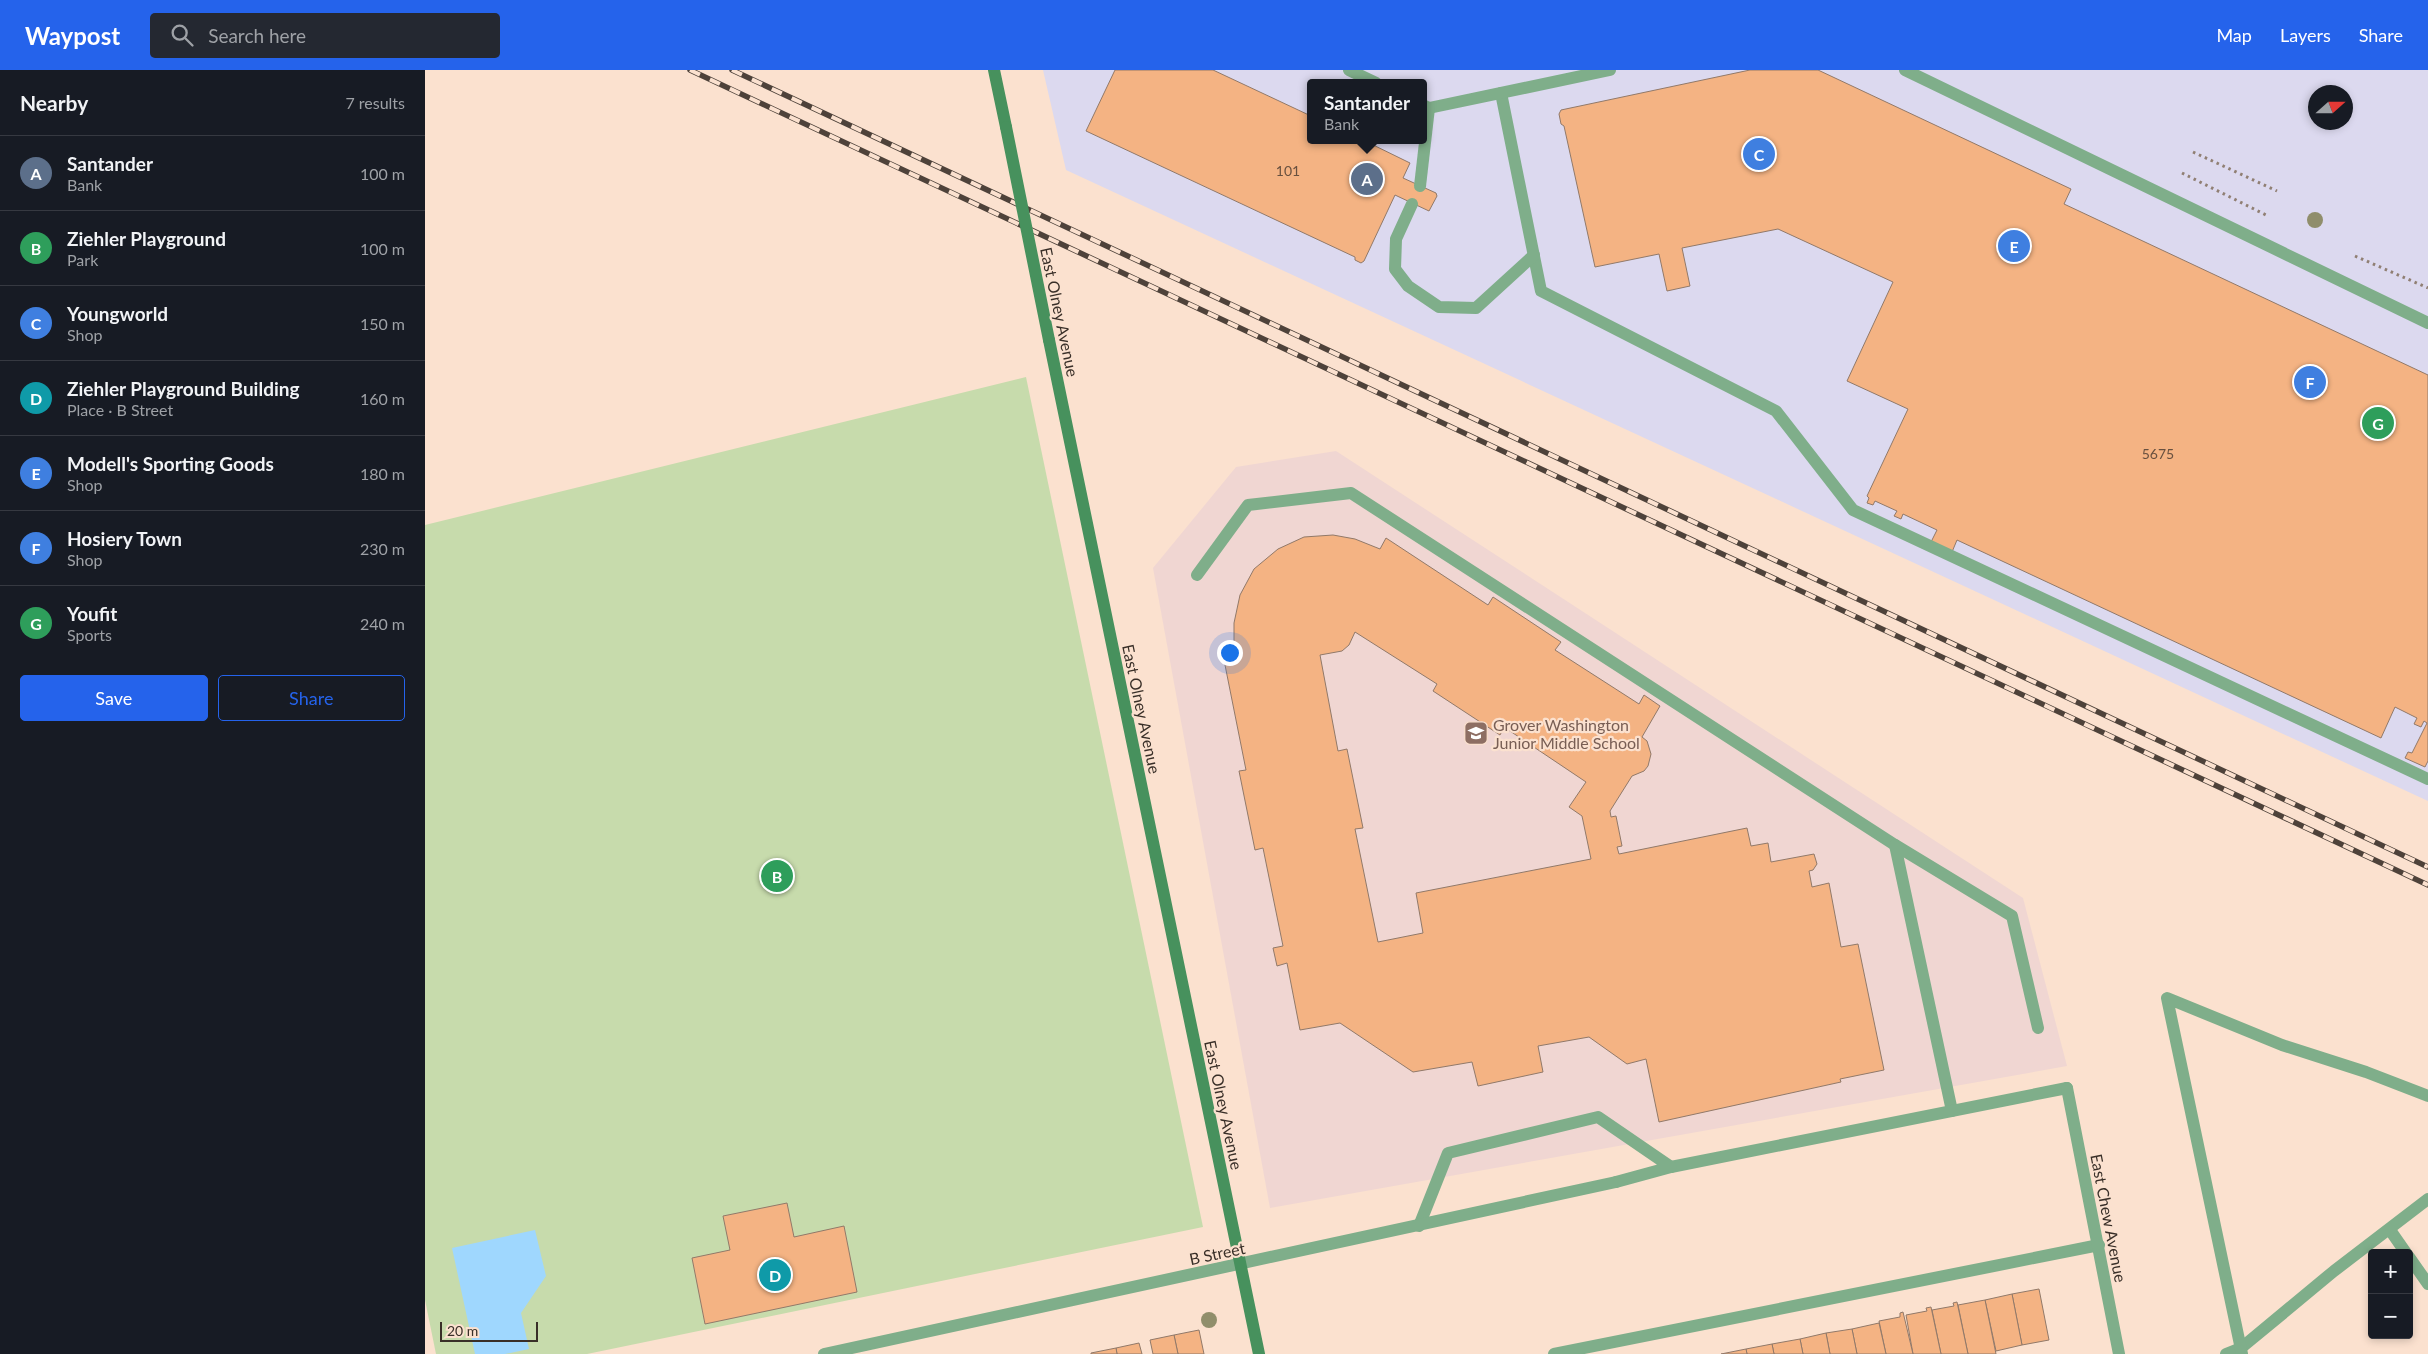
<!DOCTYPE html>
<html lang="en">
<head>
<meta charset="utf-8">
<style>
	body { margin:0; font-family:Lato,sans-serif; background:#242831; color:#f1f3f6 }
	.controls { position:absolute; right:15px; bottom:15px; display:grid; overflow:hidden; border-radius:5px; box-shadow:0 2px 8px #0003 }
	.controls button { width:45px; height:45px; display:grid; place-items:center; padding:0; border:0; border-bottom:1px solid #363941; background:#171b24; color:#f1f3f6; font:25px sans-serif }
	.compass { position:absolute; left:1883px; top:15px; width:45px; height:45px; border-radius:50%; background:#171b24; box-shadow:0 2px 8px #0003; rotate:69deg }
	.scale { position:absolute; left:15px; bottom:12px; width:98px; box-sizing:border-box; padding-left:5px; border:2px solid #392f28; border-top:0; font-size:14px; line-height:18px; white-space:nowrap; color:#392f28; -webkit-text-stroke:4px #fbe1cf; paint-order:stroke }
	.you { position:absolute; left:804px; top:582px; width:18px; height:18px; margin:-12px; border:4px solid #fff; border-radius:50%; background:#1a73e8; box-shadow:0 0 0 8px #1a73e833 }
	.badge { display:grid; place-items:center; width:32px; height:32px; border-radius:50%; background:#2563eb; color:#fff; font-size:16px; font-weight:700 }
	.pin { position:absolute; translate:-50% -50%; border:2px solid #fff; box-shadow:0 1px 5px #0006 }
	.popup { position:absolute; left:882px; top:9px; width:120px; height:65px; box-sizing:border-box; display:grid; place-content:center; border-radius:5px; background:#171b24; filter:drop-shadow(0 1px 4px #0005); font-size:16px; white-space:nowrap; color:#9ea1a6 }
	.popup b { font-size:19px; color:#f1f3f6 }
	.popup::after { content:''; position:absolute; left:50%; top:100%; margin-left:-10px; border:10px solid transparent; border-top-color:#171b24 }
	.list { margin:0; padding:0; list-style:none }
	h2 { display:flex; justify-content:space-between; align-items:center; height:65px; margin:0; padding:0 20px; font-size:21px }
	h2 small { font-size:16px; font-weight:400; color:#9ea1a6 }
	.list li { display:grid; grid-template-columns:32px 1fr auto; gap:15px; align-items:center; box-sizing:border-box; height:75px; padding:0 20px; border-top:1px solid #363941 }
	.list b { display:block; font-size:19px; white-space:nowrap }
	.list p { margin:0; font-size:16px; white-space:nowrap; color:#9ea1a6 }
	.list em { font-size:16px; font-style:normal; color:#9ea1a6 }
	.actions { display:flex; gap:10px; padding:15px 20px }
	.actions a { flex:1; padding:11px 0; border:1px solid #2563eb; border-radius:5px; text-align:center; font-size:18px; color:#2563eb }
	.actions .main { background:#2563eb; color:#fff }
	.icon { flex:none; width:28px; height:28px; fill:none; stroke:currentColor; stroke-width:2; stroke-linecap:round; stroke-linejoin:round }
	.map { position:relative; flex:none; width:2003px; height:1284px; overflow:hidden }
	header { display:flex; align-items:center; gap:30px; box-sizing:border-box; height:70px; padding:0 25px; background:#2563eb; color:#fff }
	header strong { font-size:24px }
	nav { display:flex; gap:28px; margin-inline-start:auto; font-size:18px }
	.search { width:350px; height:45px; background:#242831; display:flex; align-items:center; gap:12px; box-sizing:border-box; padding:0 18px; border-radius:5px; color:#9ea1a6; font-size:19px }
	main { display:flex }
	aside { flex:1; background:#171b24 }
	.map>svg:first-child { display:block }
</style>
</head>
<body>
<header>
<strong>Waypost</strong>
<div class="search"><svg class="icon" aria-label="search" viewBox="0 0 24 24"><circle cx="10" cy="10" r="6"/><path d="M15 15l6 6"/></svg>Search here</div>
<nav><a>Map</a><a>Layers</a><a>Share</a></nav>
</header>
<main>
<aside>
<h2>Nearby<small>7 results</small></h2>
<ul class="list">
<li><span class="badge" style="background:#5c6f8a">A</span><div><b>Santander</b><p>Bank</p></div><em>100 m</em></li>
<li><span class="badge" style="background:#2e9e5b">B</span><div><b>Ziehler Playground</b><p>Park</p></div><em>100 m</em></li>
<li><span class="badge" style="background:#3f7fe0">C</span><div><b>Youngworld</b><p>Shop</p></div><em>150 m</em></li>
<li><span class="badge" style="background:#0f9aa8">D</span><div><b>Ziehler Playground Building</b><p>Place · B Street</p></div><em>160 m</em></li>
<li><span class="badge" style="background:#3f7fe0">E</span><div><b>Modell's Sporting Goods</b><p>Shop</p></div><em>180 m</em></li>
<li><span class="badge" style="background:#3f7fe0">F</span><div><b>Hosiery Town</b><p>Shop</p></div><em>230 m</em></li>
<li><span class="badge" style="background:#2e9e5b">G</span><div><b>Youfit</b><p>Sports</p></div><em>240 m</em></li>
</ul>
<div class="actions"><a class="main">Save</a><a>Share</a></div>
</aside>
<div class="map">
<svg width="2003" height="1284" viewBox="0 0 2003 1284">
	<rect width="100%" height="100%" fill="#fbe1cf"/>
	<!-- commercial -->
	<path fill="#dcd9ef" fill-rule="evenodd" d="M618,0h1385v731l-1362,-631zM886,13h112v57h-112zM1890,22h30v30h-30z"/>
	<!-- education -->
	<polygon fill="#f0d6d2" points="911,381 1598,828 1642,996 845,1138 728,498 811,397"/>
	<!-- green -->
	<polygon fill="#c7dbac" points="601,307 778,1157 162,1284 11,1284 0,1230 0,455"/>
	<!-- water -->
	<polygon fill="#9fd7fe" points="110,1160 121,1206 96,1243 104,1279 80,1284 50,1284 27,1178"/>
	<!-- building -->
	<g fill="#f4b383" stroke="#917969" fill-rule="evenodd">
		<polygon points="690,0 788,0 886,46 886,70 938,70 985,93 978,108 1011,123 1012,126 1004,141 970,125 939,191 936,193 930,190 930,187 661,61"/>
		<polygon points="1325,0 1393,0 1646,119 1639,134 2003,305 2003,691 2000,697 1980,688 1983,682 1987,683 2002,653 1999,651 1996,657 1989,654 1992,648 1970,637 1956,668 1532,470 1527,482 1506,472 1512,460 1478,444 1476,449 1469,446 1472,441 1450,431 1448,435 1442,433 1444,428 1442,426 1483,339 1422,311 1468,212 1353,159 1257,178 1265,216 1242,221 1234,184 1170,197 1139,56 1136,54 1134,44 1136,40"/>
		<path d="M908,465l22,4 25,10 6,-11 102,67 5,-8 68,45 -6,8 84,54 5,-9 16,11 -18,31 5,4 4,13 -3,12 -4,5 -12,5 -22,35 1,6 5,-1 6,30 -5,1 2,7 128,-26 4,18 17,-3 3,19 43,-8 3,10 -4,6 -4,1 3,16 17,-4 12,64 17,-3 26,126 -44,9 1,3 -182,40 -13,-63 -19,5 -38,-27 -51,9 5,26 -65,14 -6,-24 -59,10 -73,-49 -40,7 -13,-67 -10,3 -4,-18 10,-2 -20,-98 -8,2 -16,-79 7,-1 -24,-120 12,-2v-25l6,-28 14,-26 24,-20 26,-12zM930,562l82,52 -4,7 67,44 4,-8 82,55 -17,25 13,9 9,43 -175,34 7,40 -45,9 -23,-113 8,-1 -16,-79 -9,2 -18,-96 22,-4 7,-6z"/>
		<polygon points="362,1133 369,1167 419,1156 432,1222 280,1254 267,1188 305,1180 298,1146"/>
		<polygon points="1614,1219 1624,1270 1597,1275 1587,1224"/>
		<polygon points="1587,1224 1597,1275 1571,1281 1560,1230"/>
		<polygon points="1560,1230 1571,1284 1543,1284 1533,1235"/>
		<polygon points="1532,1232 1543,1284 1516,1284 1507,1240 1529,1236 1528,1233"/>
		<polygon points="1506,1237 1516,1284 1488,1284 1481,1245 1502,1241 1501,1238"/>
		<polygon points="1478,1242 1488,1284 1461,1284 1454,1251 1475,1247 1475,1243"/>
		<polygon points="1454,1253 1461,1284 1432,1284 1427,1259"/>
		<polygon points="1427,1259 1432,1284 1405,1284 1401,1263"/>
		<polygon points="774,1260 779,1284 753,1284 749,1265"/>
		<polygon points="1401,1263 1405,1284 1378,1284 1375,1269"/>
		<polygon points="749,1265 753,1284 728,1284 725,1270"/>
		<polygon points="1375,1269 1378,1284 1349,1284 1347,1274"/>
		<polygon points="714,1273 717,1284 692,1284 691,1278"/>
		<polygon points="1347,1274 1349,1284 1322,1284 1321,1279"/>
		<polygon points="691,1278 692,1284 666,1284 666,1283"/>
		<polygon points="1321,1279 1322,1284 1296,1284"/>
	</g>
	<g fill="none" stroke-linecap="round" stroke-linejoin="round">
		<!-- path -->
		<g stroke="#907f73" stroke-width="3" stroke-dasharray="2.5 4" stroke-linecap="butt">
			<polyline points="1768,82 1852,121"/>
			<polyline points="1757,103 1841,145"/>
			<polyline points="1930,186 2003,218"/>
		</g>
		<!-- lane -->
		<g stroke="#7fae8a" stroke-width="12">
			<polyline points="924,0 951,13"/>
			<polyline points="1480,0 2003,253"/>
			<polyline points="1076,23 1116,221 1351,341 1428,440 2003,709"/>
			<polyline points="998,35 1004,38 1185,0"/>
			<polyline points="995,116 1004,38"/>
			<polyline points="987,134 971,169 970,199 983,216 1014,237 1051,238 1109,185"/>
			<polyline points="772,505 823,435 926,423 1470,775"/>
			<polyline points="1527,1041 1470,775 1587,846 1613,958"/>
			<polyline points="1246,1097 1642,1018"/>
			<polyline points="994,1156 1023,1083 1173,1047 1246,1097 1191,1112"/>
			<polyline points="1965,1160 1981,1183"/>
			<polyline points="1984,1187 2003,1214"/>
			<polyline points="1129,1284 1674,1175"/>
			<polyline points="1801,1284 1816,1278 1909,1201 2003,1129"/>
			<polyline points="1817,1284 1742,928 1857,975 1941,1002 2003,1026"/>
		</g>
		<!-- street -->
		<g stroke="#7fae8a" stroke-width="12">
			<polyline points="1642,1018 1694,1284"/>
			<polyline points="399,1284 1191,1112"/>
		</g>
		<!-- secondary -->
		<g stroke="#47915d" stroke-width="12">
			<polyline points="569,0 581,57"/>
			<polyline points="624,270 834,1284"/>
		</g>
		<!-- rail casing -->
		<g stroke="#4e423a" stroke-width="5.5">
			<g id="rail">
				<polyline points="265,0 2003,815"/>
				<polyline points="307,0 2003,797"/>
			</g>
		</g>
		<!-- rail -->
		<use href="#rail" stroke="#fbe1cf" stroke-width="4" stroke-dasharray="11" stroke-linecap="butt"/>
		<!-- secondary-bridge -->
		<polyline stroke="#47915d" stroke-width="12" points="581,57 624,270"/>
	</g>
	<!-- trees -->
	<g fill="#908e6b">
		<circle cx="1890" cy="150" r="8"/>
		<circle cx="784" cy="1250" r="8"/>
	</g>
	<!-- icons -->
	<defs>
		<g id="school-square" transform="scale(1.25)"><rect x="-9" y="-9" width="18" height="18" rx="4" fill="#8d6e63" stroke="#fbe1cf"/><path d="M0-5L7-2L0 1L-7-2ZM-4 1L0 2.5L4 1V4Q0 6-4 4Z" fill="#fff"/></g>
	</defs>
	<g fill-rule="evenodd">
		<use href="#school-square" x="1051" y="663"/>
	</g>
	<g text-anchor="middle" dominant-baseline="central" stroke-width="4.5" stroke-linejoin="round" paint-order="stroke">
		<!-- number labels -->
		<g font-size="14" fill="#68503f">
			<text x="863" y="100">101</text>
			<text x="1733" y="383">5675</text>
		</g>
		<!-- street labels -->
		<g font-size="16" fill="#392f28" stroke="#fbe1cf">
			<text transform="translate(635 242) rotate(78)">East Olney Avenue</text>
			<text transform="translate(717 639) rotate(78)">East Olney Avenue</text>
			<text transform="translate(799 1035) rotate(78)">East Olney Avenue</text>
			<text transform="translate(1684 1148) rotate(79)">East Chew Avenue</text>
			<text transform="translate(792 1183) rotate(-12)">B Street</text>
		</g>
		<!-- education labels -->
		<g font-size="16" fill="#785e54" stroke="#fbe1cf" text-anchor="start">
			<text x="1068" y="654">Grover Washington<tspan x="1068" dy="18">Junior Middle School</tspan></text>
		</g>
	</g>
</svg>
<div class="controls">
<button>+</button>
<button>−</button>
</div>
<svg class="compass" viewBox="-18 -18 36 36"><path d="M0-13l5 13h-10z" fill="#e53935"/><path d="M0 13l5-13h-10z" fill="#9ea1a6"/></svg>
<div class="scale">20 m</div>
<div class="you"></div>
<div class="pin badge" style="left:942px;top:109px;background:#5c6f8a">A</div>
<div class="popup"><b>Santander</b>Bank</div>
<div class="pin badge" style="left:352px;top:806px;background:#2e9e5b">B</div>
<div class="pin badge" style="left:1334px;top:84px;background:#3f7fe0">C</div>
<div class="pin badge" style="left:350px;top:1205px;background:#0f9aa8">D</div>
<div class="pin badge" style="left:1589px;top:176px;background:#3f7fe0">E</div>
<div class="pin badge" style="left:1885px;top:312px;background:#3f7fe0">F</div>
<div class="pin badge" style="left:1953px;top:353px;background:#2e9e5b">G</div>
</div>
</main>
</body>
</html>
